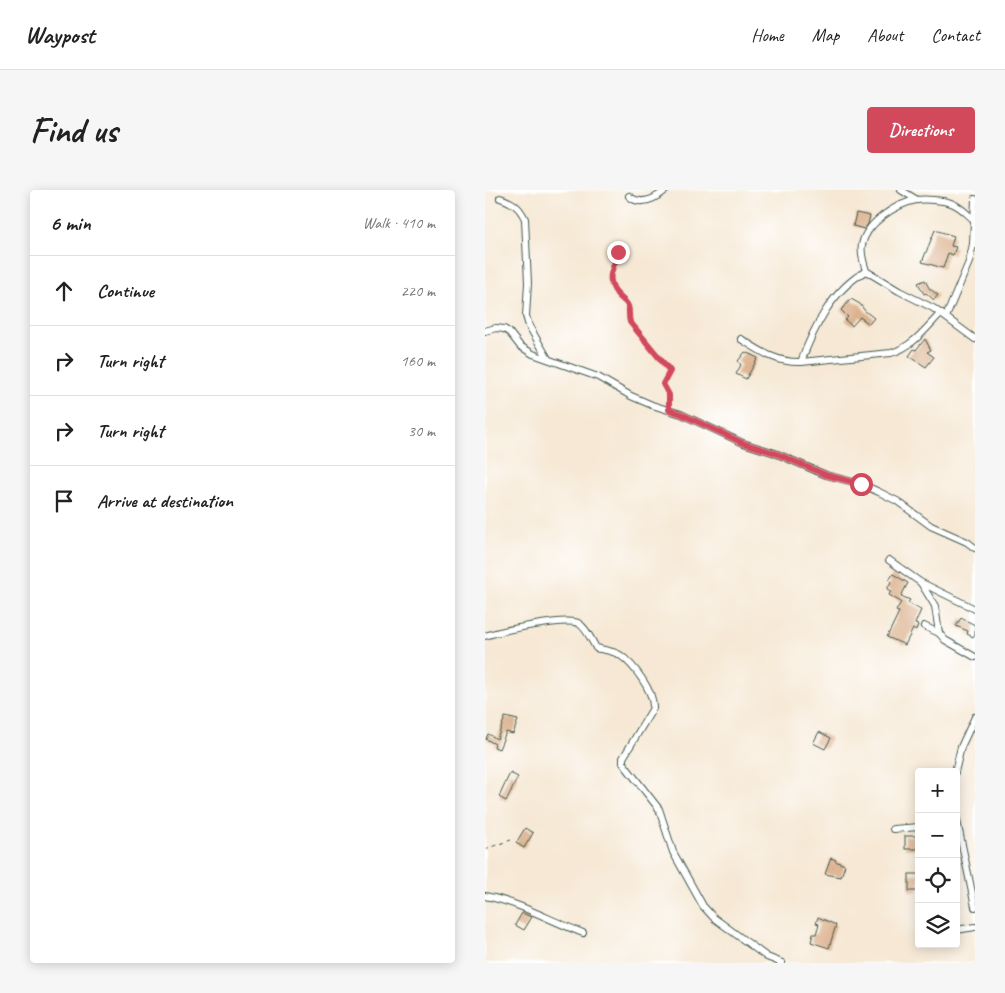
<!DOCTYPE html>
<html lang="en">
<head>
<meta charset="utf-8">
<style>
	body { margin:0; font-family:Caveat,sans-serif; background:#f6f6f6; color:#222 }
	.controls { position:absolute; right:15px; bottom:15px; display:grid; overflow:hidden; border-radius:5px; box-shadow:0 2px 12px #0003 }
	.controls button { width:45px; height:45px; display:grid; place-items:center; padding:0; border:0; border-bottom:1px solid #e0e0e0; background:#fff; color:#222; font:25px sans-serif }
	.stop { position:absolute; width:15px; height:15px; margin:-11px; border:4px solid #d1495b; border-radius:50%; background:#fff }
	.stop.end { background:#d1495b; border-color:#fff; box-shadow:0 1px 5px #0008 }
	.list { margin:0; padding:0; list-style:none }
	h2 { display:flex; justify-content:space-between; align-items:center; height:65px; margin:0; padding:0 20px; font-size:21px }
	h2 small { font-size:16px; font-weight:400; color:#767676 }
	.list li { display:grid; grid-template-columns:32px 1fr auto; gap:15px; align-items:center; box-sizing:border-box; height:70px; padding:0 20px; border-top:1px solid #e0e0e0 }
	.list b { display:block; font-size:19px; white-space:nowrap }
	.list em { font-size:16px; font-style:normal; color:#767676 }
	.icon { flex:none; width:28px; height:28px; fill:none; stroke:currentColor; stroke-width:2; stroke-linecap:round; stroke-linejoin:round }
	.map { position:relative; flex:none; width:490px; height:773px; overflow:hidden; border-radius:5px }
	header { display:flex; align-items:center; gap:30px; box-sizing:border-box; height:70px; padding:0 25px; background:#fff; border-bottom:1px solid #e0e0e0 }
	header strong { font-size:24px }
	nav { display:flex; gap:28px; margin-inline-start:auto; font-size:18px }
	.intro { display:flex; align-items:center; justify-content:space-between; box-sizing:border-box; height:120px; padding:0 30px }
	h1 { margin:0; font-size:35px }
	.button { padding:12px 22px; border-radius:5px; background:#d1495b; color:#fff; font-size:18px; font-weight:700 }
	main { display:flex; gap:30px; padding:0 30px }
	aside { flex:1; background:#fff; border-radius:5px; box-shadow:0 2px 12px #0003 }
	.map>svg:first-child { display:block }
</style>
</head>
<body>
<header>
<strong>Waypost</strong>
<nav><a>Home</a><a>Map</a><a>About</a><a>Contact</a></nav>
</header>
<div class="intro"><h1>Find us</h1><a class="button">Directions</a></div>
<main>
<aside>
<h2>6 min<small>Walk · 410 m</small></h2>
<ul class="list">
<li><svg class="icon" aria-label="ahead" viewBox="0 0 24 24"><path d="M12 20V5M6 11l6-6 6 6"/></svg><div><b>Continue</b></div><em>220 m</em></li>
<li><svg class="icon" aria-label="right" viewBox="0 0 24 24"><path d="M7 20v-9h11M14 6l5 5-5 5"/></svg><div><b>Turn right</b></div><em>160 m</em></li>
<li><svg class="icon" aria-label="right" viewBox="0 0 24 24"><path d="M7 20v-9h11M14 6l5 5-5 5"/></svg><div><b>Turn right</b></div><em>30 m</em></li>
<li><svg class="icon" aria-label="arrive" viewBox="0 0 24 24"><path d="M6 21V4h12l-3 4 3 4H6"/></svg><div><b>Arrive at destination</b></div></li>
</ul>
</aside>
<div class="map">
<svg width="490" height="773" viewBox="0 0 490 773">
	<rect width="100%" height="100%" fill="#fff"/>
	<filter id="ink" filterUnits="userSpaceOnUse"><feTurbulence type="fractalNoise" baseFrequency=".02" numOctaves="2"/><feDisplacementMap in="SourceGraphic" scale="10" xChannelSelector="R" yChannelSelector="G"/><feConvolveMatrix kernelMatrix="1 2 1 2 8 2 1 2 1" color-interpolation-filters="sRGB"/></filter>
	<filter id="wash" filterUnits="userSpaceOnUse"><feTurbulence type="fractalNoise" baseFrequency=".0096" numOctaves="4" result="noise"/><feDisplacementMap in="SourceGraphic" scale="20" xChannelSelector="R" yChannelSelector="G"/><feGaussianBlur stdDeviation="1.12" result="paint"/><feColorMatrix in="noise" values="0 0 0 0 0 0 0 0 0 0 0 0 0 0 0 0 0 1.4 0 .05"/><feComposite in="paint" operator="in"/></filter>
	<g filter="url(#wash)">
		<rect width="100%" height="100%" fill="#f6e8d4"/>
		<g id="blocks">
			<!-- building -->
			<g fill="#dcb28f">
				<polygon points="371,23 385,26 383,34 379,39 368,36"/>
				<polygon points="450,40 469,46 466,56 471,57 468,65 463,63 458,78 437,72"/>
				<polygon points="440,90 444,98 453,105 449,110 441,103 439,104 433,93"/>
				<polygon points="366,109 375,114 380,121 389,128 384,134 375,127 367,136 360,130 363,127 356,120"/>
				<polygon points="440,149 446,160 442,162 449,167 441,177 424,166 429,159 431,160"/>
				<polygon points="260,162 273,168 261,189 251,184 256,175 253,171"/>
				<polygon points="408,384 423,393 416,406 425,410 423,413 436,420 430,434 433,435 431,441 428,439 420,455 402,447 414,422 411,421 416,412 404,405 406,401 402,399 406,392 404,390"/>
				<polygon points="476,428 490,435 490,444 488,447 482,444 483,441 471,436"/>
				<polygon points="20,527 33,530 28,544 21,542 14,559 9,557 10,554 1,549 3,544 12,549"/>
				<polygon points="334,542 346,548 340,559 328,553"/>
				<polygon points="25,583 33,587 21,611 14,607"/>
				<polygon points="40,638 48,643 39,658 31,653"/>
				<rect x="420" y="646" width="14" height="13"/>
				<polygon points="346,668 351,670 350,671 360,675 356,687 340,684"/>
				<rect x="424" y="684" width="10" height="17"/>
				<polygon points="37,723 47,727 39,740 30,735"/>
				<polygon points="333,727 351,735 344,758 326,752 328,744 331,744 334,734 331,733"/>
			</g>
		</g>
	</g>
	<g filter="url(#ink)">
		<use href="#blocks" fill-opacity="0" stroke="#3f574c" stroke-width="1"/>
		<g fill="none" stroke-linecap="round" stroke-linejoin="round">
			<!-- street casing -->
			<g stroke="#3f574c" stroke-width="8">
				<g id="street">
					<polyline points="416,0 432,10"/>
					<path d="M144,6c12,11 26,3 37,-6"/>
					<path d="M15,8c12,4 19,8 25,21l3,64 -2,33 3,10 18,31"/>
					<path d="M488,29c-7,-6 -13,-13 -22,-16 -9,-3 -25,-4 -35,-3 -20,4 -50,23 -54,45 -2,9 2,18 4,26l33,20 34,17 42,31"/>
					<polyline points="461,127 484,72 488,54 490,9"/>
					<polyline points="0,141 11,138 19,139 24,142 35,156 48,164 113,187 146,206 167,215 196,224 258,253 290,263 341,285 376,294 394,302 412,311 446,336 482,352 490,358"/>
					<path d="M256,149c19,12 36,24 60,23 13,-35 31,-72 65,-91"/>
					<path d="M316,172l90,-9c22,-6 35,-25 50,-40"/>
					<polyline points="404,370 435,392 490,419"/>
					<polyline points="436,393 450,416 454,443"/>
					<polyline points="439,436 454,443 460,450 490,467"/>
					<path d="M0,446c15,-5 80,-19 93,-13 8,4 14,18 18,25 8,2 17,3 24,7 13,9 34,36 33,53l-30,50v5l36,46 14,43 30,54 11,12 53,39 15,6"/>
					<polyline points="470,582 476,557 490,527"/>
					<polyline points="471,626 490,717"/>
					<polyline points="408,639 434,637"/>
					<path d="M0,706c33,6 66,25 98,37"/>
					<polyline points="471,740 490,737"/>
				</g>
			</g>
			<!-- path -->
			<g stroke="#3f574c" stroke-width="1" stroke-dasharray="4 4" stroke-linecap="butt">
				<path d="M133,62c-4,18 -14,25 -1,42 3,4 9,7 11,12 2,5 0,10 2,16l40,49 -7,13 6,11v9"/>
				<polyline points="0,659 26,650"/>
			</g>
			<!-- street -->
			<use href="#street" stroke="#fff" stroke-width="6"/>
		</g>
	</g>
	<g fill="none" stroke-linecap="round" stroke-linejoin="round" filter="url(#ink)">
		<!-- route -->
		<path stroke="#d1495b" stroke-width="6" d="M133,62c-4,18 -14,24 -1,42 3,4 9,7 11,12 2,5 0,10 2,16l40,49 -7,13 6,11v15l12,4 62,29 32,10 51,22 35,9"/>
	</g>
</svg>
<div class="controls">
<button>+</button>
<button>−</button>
<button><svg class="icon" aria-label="locate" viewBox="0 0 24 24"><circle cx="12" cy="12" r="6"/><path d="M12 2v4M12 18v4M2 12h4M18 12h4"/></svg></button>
<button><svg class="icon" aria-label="layers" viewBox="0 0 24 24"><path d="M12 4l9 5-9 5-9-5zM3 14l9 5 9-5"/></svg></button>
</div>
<div class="stop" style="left:376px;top:294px"></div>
<div class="stop end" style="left:133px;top:62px"></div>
</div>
</main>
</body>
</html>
